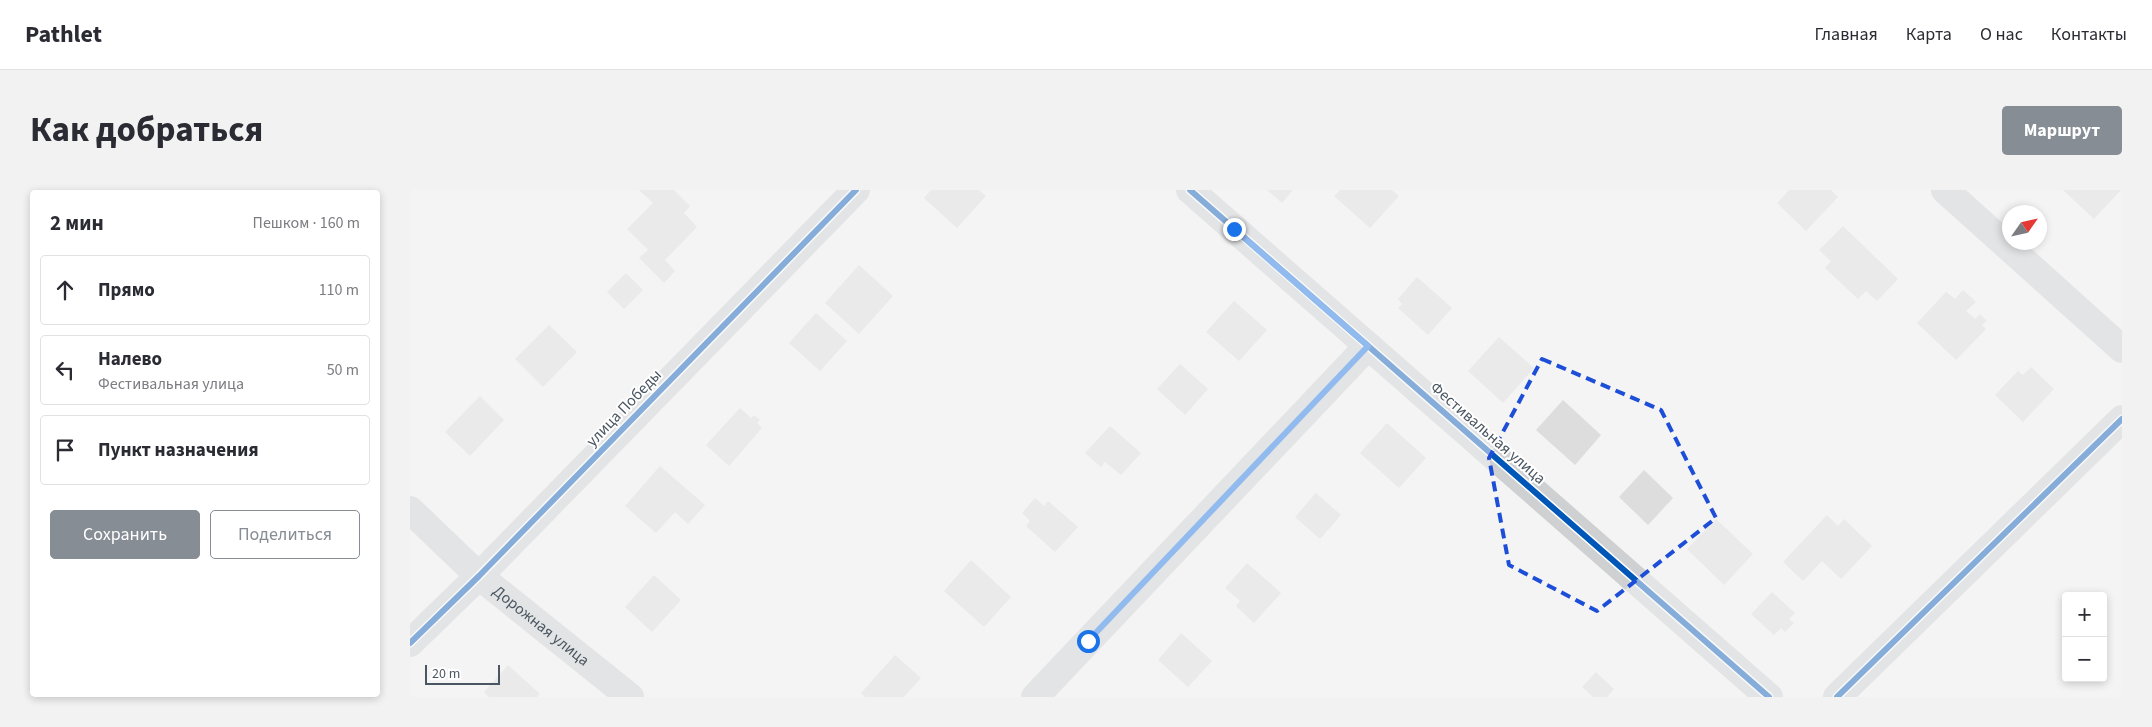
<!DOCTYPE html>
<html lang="ru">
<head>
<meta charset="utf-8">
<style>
	body { margin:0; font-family:"Source Sans 3",sans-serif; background:#f2f2f3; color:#2b2b33 }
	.controls { position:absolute; right:15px; bottom:15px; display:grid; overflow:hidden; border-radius:5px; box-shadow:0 2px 8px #0003 }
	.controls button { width:45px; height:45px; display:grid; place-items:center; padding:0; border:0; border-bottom:1px solid #e1e1e2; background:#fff; color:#2b2b33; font:25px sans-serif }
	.compass { position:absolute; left:1592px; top:15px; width:45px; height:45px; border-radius:50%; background:#fff; box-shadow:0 2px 8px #0003; rotate:56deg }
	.scale { position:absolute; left:15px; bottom:12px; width:75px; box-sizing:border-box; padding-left:5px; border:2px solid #4a5661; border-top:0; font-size:14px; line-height:18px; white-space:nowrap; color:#4a5661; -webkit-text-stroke:4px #fff; paint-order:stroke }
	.stop { position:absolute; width:15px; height:15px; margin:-11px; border:4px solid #1a73e8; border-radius:50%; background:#fff }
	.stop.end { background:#1a73e8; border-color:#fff; box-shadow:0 1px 5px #0008 }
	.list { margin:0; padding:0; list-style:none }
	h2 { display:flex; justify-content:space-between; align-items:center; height:65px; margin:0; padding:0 20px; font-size:21px }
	h2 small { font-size:16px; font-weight:400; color:#7c7c81 }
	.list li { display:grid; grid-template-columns:32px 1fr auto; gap:15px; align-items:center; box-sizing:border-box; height:70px; margin:0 10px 10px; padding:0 10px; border:1px solid #e1e1e2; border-radius:5px }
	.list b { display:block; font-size:19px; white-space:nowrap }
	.list p { margin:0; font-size:16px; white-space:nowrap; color:#7c7c81 }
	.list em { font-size:16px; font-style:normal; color:#7c7c81 }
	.actions { display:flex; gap:10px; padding:15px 20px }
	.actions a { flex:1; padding:11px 0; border:1px solid #868d94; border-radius:5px; text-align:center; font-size:18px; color:#868d94 }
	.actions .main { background:#868d94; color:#fff }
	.icon { flex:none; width:28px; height:28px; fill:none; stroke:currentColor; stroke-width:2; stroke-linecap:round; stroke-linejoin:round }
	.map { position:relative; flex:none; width:1712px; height:507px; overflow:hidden; border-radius:5px }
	header { display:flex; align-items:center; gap:30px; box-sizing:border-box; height:70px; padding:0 25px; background:#fff; border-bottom:1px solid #e1e1e2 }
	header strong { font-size:24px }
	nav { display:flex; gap:28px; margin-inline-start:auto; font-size:18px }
	.intro { display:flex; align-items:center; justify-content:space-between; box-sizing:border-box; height:120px; padding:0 30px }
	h1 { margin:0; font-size:35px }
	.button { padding:12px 22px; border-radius:5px; background:#868d94; color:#fff; font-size:18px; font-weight:700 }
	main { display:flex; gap:30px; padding:0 30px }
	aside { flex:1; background:#fff; border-radius:5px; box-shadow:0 2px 8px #0003 }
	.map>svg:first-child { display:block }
</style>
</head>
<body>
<header>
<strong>Pathlet</strong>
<nav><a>Главная</a><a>Карта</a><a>О нас</a><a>Контакты</a></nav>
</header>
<div class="intro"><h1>Как добраться</h1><a class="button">Маршрут</a></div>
<main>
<aside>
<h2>2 мин<small>Пешком · 160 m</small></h2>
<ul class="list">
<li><svg class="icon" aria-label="ahead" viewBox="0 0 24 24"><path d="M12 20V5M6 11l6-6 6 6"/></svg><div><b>Прямо</b></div><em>110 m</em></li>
<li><svg class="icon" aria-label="left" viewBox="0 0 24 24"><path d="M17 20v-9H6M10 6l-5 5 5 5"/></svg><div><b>Налево</b><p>Фестивальная улица</p></div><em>50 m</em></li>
<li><svg class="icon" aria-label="arrive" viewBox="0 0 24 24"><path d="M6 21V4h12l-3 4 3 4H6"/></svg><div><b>Пункт назначения</b></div></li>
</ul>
<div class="actions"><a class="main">Сохранить</a><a>Поделиться</a></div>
</aside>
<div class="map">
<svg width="1712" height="507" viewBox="0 0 1712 507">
	<rect width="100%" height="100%" fill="#f4f4f4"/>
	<!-- building -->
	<g fill="#ddddde">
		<polygon points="229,0 264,0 280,16 274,23 287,37 255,70 265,81 254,93 229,68 238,60 217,39 243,13"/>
		<polygon points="521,0 569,0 576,6 547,38 514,8"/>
		<polygon points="857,0 883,0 872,13"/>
		<polygon points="930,0 982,0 989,6 960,38 924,6"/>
		<polygon points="1379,0 1421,0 1428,7 1396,41 1367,13"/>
		<polygon points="1653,0 1711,0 1684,29"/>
		<polygon points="1433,36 1488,89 1467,111 1456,101 1448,109 1415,78 1421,71 1409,60"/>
		<polygon points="449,75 483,106 449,144 415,113"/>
		<polygon points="216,83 233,100 214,119 197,102"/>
		<polygon points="1007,87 1042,118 1018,145 988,118 992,114 988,109"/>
		<polygon points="1553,100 1566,112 1556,121 1565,129 1570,124 1577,131 1572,135 1576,139 1546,170 1507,133 1536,102 1545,109"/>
		<polygon points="824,111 857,140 829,171 796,142"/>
		<polygon points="406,123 437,151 410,181 379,153"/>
		<polygon points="139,135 167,162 133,197 105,169"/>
		<polygon points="1089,147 1124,178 1093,213 1058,181"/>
		<polygon points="770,174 798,199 775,225 747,199"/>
		<polygon points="1621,177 1644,199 1613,232 1585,205 1608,181 1613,185"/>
		<polygon points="70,206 94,230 60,266 35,242"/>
		<polygon points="1153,210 1191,245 1165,275 1126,240"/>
		<polygon points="330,218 341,228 344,225 350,230 347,233 352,238 319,276 296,255"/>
		<polygon points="977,233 1016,268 989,298 950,263"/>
		<polygon points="700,236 731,263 711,285 695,272 691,277 675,263"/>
		<polygon points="250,276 295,315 278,334 265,322 246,343 215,316"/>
		<polygon points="1234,280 1263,308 1238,335 1209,307"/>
		<polygon points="906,303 931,325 910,349 885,327"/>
		<polygon points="625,308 634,316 638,311 668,337 645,362 616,336 620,331 612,323"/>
		<polygon points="1417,325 1428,336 1434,329 1462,356 1431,389 1412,371 1393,391 1373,372"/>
		<polygon points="1306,329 1343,364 1314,395 1277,359"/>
		<polygon points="561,370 601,407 574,437 534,401"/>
		<polygon points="837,373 871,403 844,433 826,416 830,411 815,398"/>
		<polygon points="244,385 271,410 242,442 215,417"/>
		<polygon points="1362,402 1385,423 1379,429 1384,433 1375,442 1371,438 1364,445 1341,424"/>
		<polygon points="771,443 802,471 778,497 748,470"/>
		<polygon points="485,465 511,488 494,507 455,507 451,503"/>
		<polygon points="98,475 130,504 127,507 79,507 74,502"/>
		<polygon points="1186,482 1204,499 1197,507 1183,507 1172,497"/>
	</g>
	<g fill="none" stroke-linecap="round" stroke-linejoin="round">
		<!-- minor -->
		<g stroke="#ced0d2" stroke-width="28">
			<polyline points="780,0 1359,507"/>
			<polyline points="1535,0 1712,159"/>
			<path id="s1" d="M0,320l69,66 151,121"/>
			<polyline points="0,453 69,386 446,0"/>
			<polyline points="625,507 958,156"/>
			<polyline points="1427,507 1712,229"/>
		</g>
		<!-- cycleway casing -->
		<g stroke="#fff" stroke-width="9">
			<g id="cycleway">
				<polyline points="780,0 1359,507"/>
				<polyline points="0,453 69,386 446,0"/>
				<polyline points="1427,507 1712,229"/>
			</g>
		</g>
		<!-- cycleway -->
		<use href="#cycleway" stroke="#0057b8" stroke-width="6"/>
	</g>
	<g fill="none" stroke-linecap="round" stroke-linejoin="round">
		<!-- route -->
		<polyline stroke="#1a73e8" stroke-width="6" points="678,451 958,156 824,39"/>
	</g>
	<!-- marked area -->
	<path d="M0 0H1712V507H0ZM1132,169l119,51 55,108 -119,93 -88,-46 -20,-107z" fill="#f4f4f4" fill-opacity=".55" fill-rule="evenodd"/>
	<path fill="none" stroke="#1d4ed8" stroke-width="4" stroke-dasharray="10 6" stroke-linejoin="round" d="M1132,169l119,51 55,108 -119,93 -88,-46 -20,-107z"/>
	<g text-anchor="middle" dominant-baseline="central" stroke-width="4" stroke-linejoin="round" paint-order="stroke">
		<!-- street labels -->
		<g font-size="16" fill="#4a5661" stroke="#fff">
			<text transform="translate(214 218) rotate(-46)">улица Победы</text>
			<text transform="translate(1078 243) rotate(41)">Фестивальная улица</text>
			<text stroke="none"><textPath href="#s1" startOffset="175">Дорожная улица</textPath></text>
		</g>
	</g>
</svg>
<div class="controls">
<button>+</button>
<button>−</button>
</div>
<svg class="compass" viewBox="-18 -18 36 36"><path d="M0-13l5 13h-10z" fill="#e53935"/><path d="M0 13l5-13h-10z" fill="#7c7c81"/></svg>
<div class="scale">20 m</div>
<div class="stop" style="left:678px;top:451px"></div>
<div class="stop end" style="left:824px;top:39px"></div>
</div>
</main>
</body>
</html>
